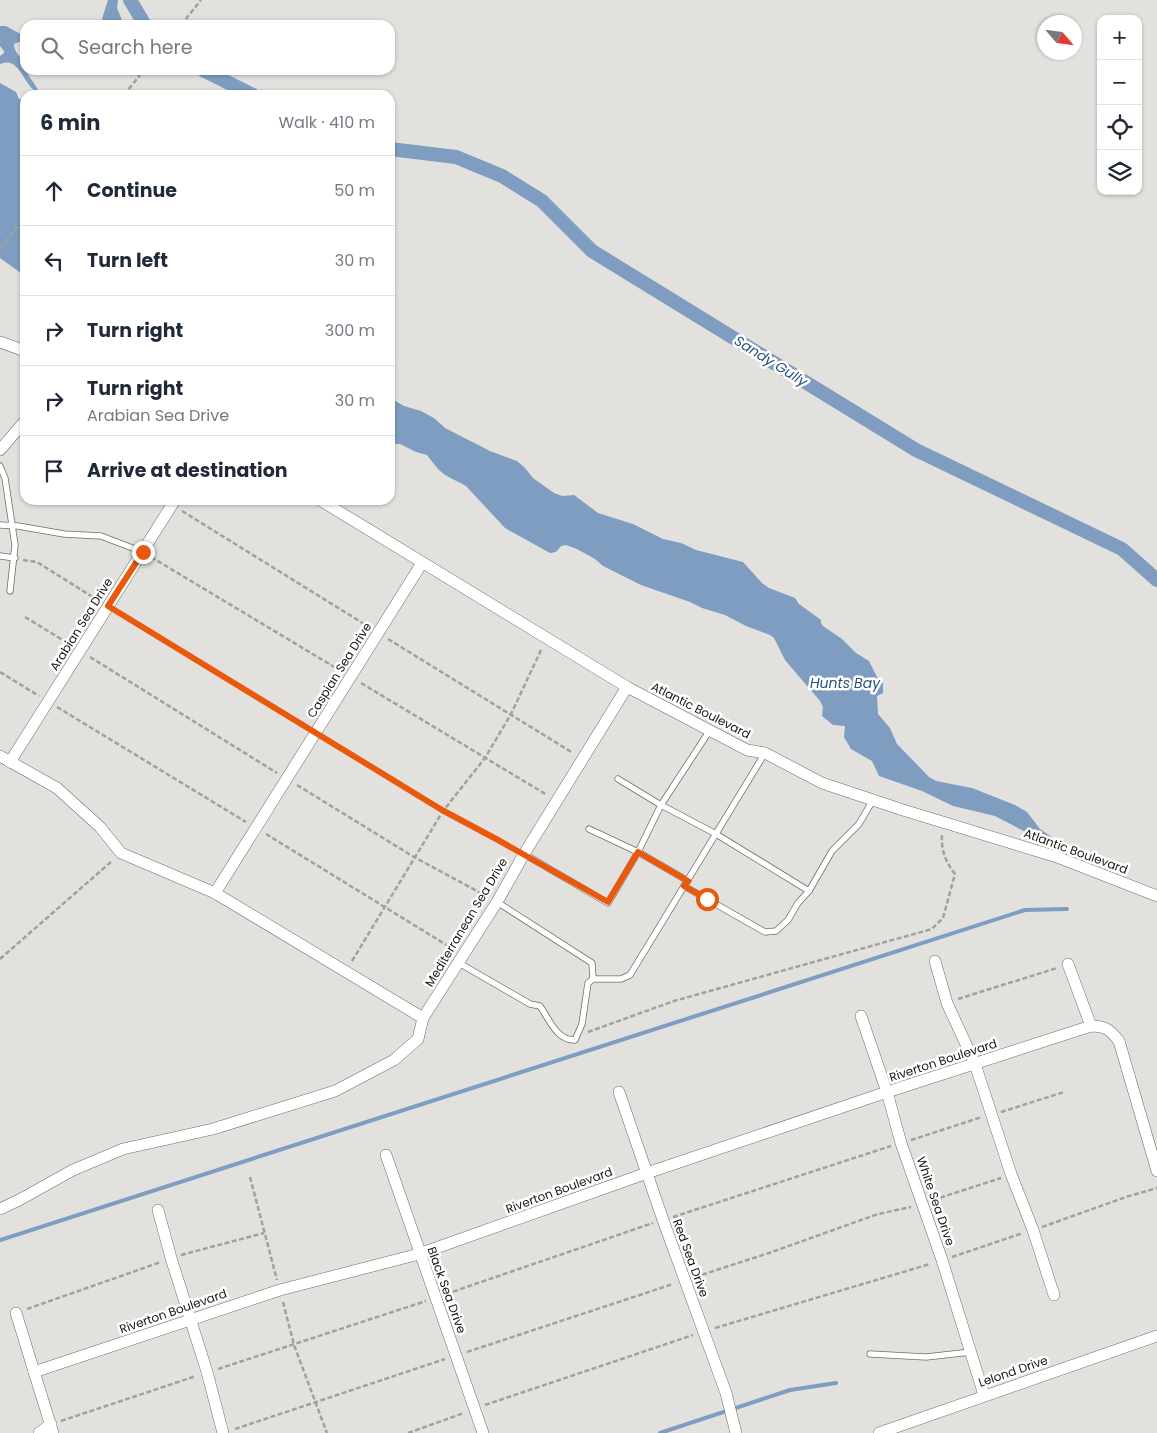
<!DOCTYPE html>
<html lang="en">
<head>
<meta charset="utf-8">
<style>
	body { margin:0; font-family:Poppins,sans-serif; background:#f2f2f3; color:#1f2937 }
	.controls { position:absolute; right:15px; top:15px; display:grid; overflow:hidden; border-radius:10px; box-shadow:0 1px 4px #0004 }
	.controls button { width:45px; height:45px; display:grid; place-items:center; padding:0; border:0; border-bottom:1px solid #e0e1e3; background:#fff; color:#1f2937; font:25px sans-serif }
	.compass { position:absolute; left:1037px; top:15px; width:45px; height:45px; border-radius:50%; background:#fff; box-shadow:0 1px 4px #0004; rotate:118deg }
	.stop { position:absolute; width:15px; height:15px; margin:-11px; border:4px solid #ea580c; border-radius:50%; background:#fff }
	.stop.end { background:#ea580c; border-color:#fff; box-shadow:0 1px 5px #0008 }
	.list { margin:0; padding:0; list-style:none }
	h2 { display:flex; justify-content:space-between; align-items:center; height:65px; margin:0; padding:0 20px; font-size:21px }
	h2 small { font-size:16px; font-weight:400; color:#747a83 }
	.list li { display:grid; grid-template-columns:32px 1fr auto; gap:15px; align-items:center; box-sizing:border-box; height:70px; padding:0 20px; border-top:1px solid #e0e1e3 }
	.list b { display:block; font-size:19px; white-space:nowrap }
	.list p { margin:0; font-size:16px; white-space:nowrap; color:#747a83 }
	.list em { font-size:16px; font-style:normal; color:#747a83 }
	.icon { flex:none; width:28px; height:28px; fill:none; stroke:currentColor; stroke-width:2; stroke-linecap:round; stroke-linejoin:round }
	.map { position:relative; flex:none; width:1157px; height:1433px; overflow:hidden }
	.search { position:absolute; background:#fff; box-shadow:0 1px 4px #0004; left:20px; top:20px; width:375px; height:55px; display:flex; align-items:center; gap:12px; box-sizing:border-box; padding:0 18px; border-radius:15px; color:#747a83; font-size:19px }
	.panel { position:absolute; background:#fff; box-shadow:0 1px 4px #0004; left:20px; top:90px; width:375px; height:415px; border-radius:15px }
	.map>svg:first-child { display:block }
</style>
</head>
<body>
<div class="map">
<svg width="1157" height="1433" viewBox="0 0 1157 1433">
	<rect width="100%" height="100%" fill="#e2e1dd"/>
	<!-- water -->
	<g fill="#7e9dc0">
		<polygon points="108,0 118,0 117,8 124,25 106,25 102,19"/>
		<path d="M0,26h6l18,10v4l-10,4c0,8 6,12 11,19 0,11 8,17 13,27h-4c-12,-10 -16,-34 -34,-26v-8l4,-3v-2l-4,-5z"/>
		<polygon points="0,83 16,92 19,99 25,101 25,276 0,258"/>
		<polygon points="390,398 404,406 421,411 434,418 445,428 490,451 517,461 525,468 533,478 554,493 562,496 574,495 598,513 633,524 663,539 681,543 696,550 743,562 762,583 769,588 795,598 799,604 821,620 821,623 823,626 842,639 856,653 869,661 877,677 883,683 883,693 877,696 878,714 890,728 897,744 929,777 936,781 972,788 1015,805 1027,812 1040,829 1062,844 1057,845 1039,839 995,816 953,806 922,791 879,776 872,761 851,749 844,737 845,726 833,725 822,716 823,707 820,701 785,660 774,638 770,635 746,626 725,615 702,608 690,602 641,585 603,566 595,559 577,549 566,545 561,546 556,552 550,553 505,528 466,486 445,475 438,469 427,455 416,452 400,444 393,444 390,443"/>
	</g>
	<g fill="none" stroke-linecap="round" stroke-linejoin="round">
		<!-- stream -->
		<g stroke="#7e9dc0" stroke-width="4">
			<polyline points="0,1240 1025,910 1067,909"/>
			<polyline points="660,1433 790,1390 836,1383"/>
		</g>
		<!-- canal -->
		<g stroke="#7e9dc0" stroke-width="14">
			<polyline points="130,0 145,25"/>
			<polyline points="203,70 253,95"/>
			<polyline points="390,149 456,157 502,176 542,201 592,251 916,450 1122,549 1157,580"/>
		</g>
		<!-- lane casing -->
		<g stroke="#6e6d6a" stroke-width="7">
			<g id="lane">
				<polyline points="0,466 5,478 15,545 10,591"/>
				<polyline points="0,525 18,526 64,534 101,536 143,552"/>
				<polyline points="0,556 15,558"/>
				<polyline points="618,779 661,805 716,834 809,891"/>
				<polyline points="589,829 638,852 688,881"/>
				<polyline points="524,854 608,903 638,852 661,805 710,730"/>
				<polyline points="684,886 765,932 776,931 788,920 798,903 809,891 832,851 859,824 873,800"/>
				<polyline points="497,902 592,963 593,979"/>
				<path d="M459,963l71,41 10,2c9,13 17,35 35,34l7,-16 6,-41 5,-4h28l9,-4 135,-222"/>
				<polyline points="870,1354 926,1357 971,1352"/>
			</g>
		</g>
		<!-- street casing -->
		<g stroke="#6e6d6a" stroke-width="12">
			<g id="street">
				<polyline points="0,342 25,351"/>
				<polyline points="0,450 25,421"/>
				<polyline points="320,500 627,687 747,750 765,753 822,783 903,810 1057,857 1157,896"/>
				<polyline points="0,756 57,788 100,827 121,853 215,893 423,1018"/>
				<polyline points="10,762 175,500"/>
				<polyline points="215,893 422,563"/>
				<polyline points="935,961 947,1003 975,1064 1011,1174 1033,1230 1054,1295"/>
				<polyline points="1068,964 1091,1026"/>
				<polyline points="861,1016 887,1092 901,1143 942,1260 984,1395"/>
				<polyline points="619,1092 663,1220 726,1393 736,1433"/>
				<polyline points="386,1155 483,1433"/>
				<polyline points="0,1209 21,1199 73,1170 123,1149 213,1129 335,1091 394,1060 418,1039 423,1018 497,902 524,854 627,687"/>
				<polyline points="158,1210 171,1258 207,1372 223,1433"/>
				<polyline points="16,1313 53,1433"/>
				<path d="M34,1372l246,-82 139,-36 228,-81 240,-81 204,-66c15,0 19,4 28,15l38,130"/>
				<polyline points="39,1433 51,1424"/>
				<polyline points="879,1433 1157,1336"/>
			</g>
		</g>
		<!-- path -->
		<g stroke="#a1a19d" stroke-width="2.5" stroke-dasharray="5 2.5" stroke-linecap="butt">
			<polyline points="181,25 201,0"/>
			<polyline points="124,95 144,70"/>
			<polyline points="0,248 25,217"/>
			<polyline points="182,511 369,627"/>
			<polyline points="151,557 341,671"/>
			<polyline points="23,560 37,562 99,601"/>
			<polyline points="117,611 306,727"/>
			<polyline points="25,617 71,645"/>
			<polyline points="388,639 573,753"/>
			<polyline points="90,657 277,773"/>
			<polyline points="0,672 39,696"/>
			<polyline points="361,683 547,795"/>
			<polyline points="57,707 246,822"/>
			<polyline points="326,739 443,811 513,848"/>
			<polyline points="297,785 414,857 488,897"/>
			<polyline points="266,834 453,949"/>
			<polyline points="0,959 112,861"/>
			<polyline points="352,961 443,811 485,758 511,714 542,648"/>
			<polyline points="958,999 1057,968"/>
			<path d="M588,1032l86,-31 258,-72 11,-11 12,-44c-10,-13 -14,-24 -13,-40"/>
			<polyline points="1001,1112 1064,1092"/>
			<polyline points="911,1140 982,1117"/>
			<polyline points="250,1177 277,1280"/>
			<polyline points="933,1200 1001,1178"/>
			<polyline points="673,1217 891,1146"/>
			<polyline points="1042,1227 1126,1197 1157,1188"/>
			<polyline points="181,1255 264,1233"/>
			<polyline points="952,1257 1023,1233"/>
			<polyline points="695,1277 769,1253 878,1214 911,1207"/>
			<polyline points="446,1294 653,1223"/>
			<polyline points="283,1302 294,1345 327,1433"/>
			<polyline points="27,1309 161,1262"/>
			<polyline points="715,1328 930,1264"/>
			<polyline points="467,1352 673,1284"/>
			<polyline points="218,1369 426,1301"/>
			<polyline points="485,1405 693,1335"/>
			<polyline points="61,1421 196,1376"/>
			<polyline points="235,1429 445,1359"/>
			<polyline points="408,1433 464,1413"/>
		</g>
		<!-- lane -->
		<use href="#lane" stroke="#fff" stroke-width="5.5"/>
		<!-- street -->
		<use href="#street" stroke="#fff" stroke-width="11"/>
	</g>
	<g fill="none" stroke-linecap="round" stroke-linejoin="round">
		<!-- route -->
		<polyline stroke="#ea580c" stroke-width="6" points="143,552 108,606 442,810 498,840 608,902 638,852 688,881 684,886 707,899"/>
	</g>
	<g text-anchor="middle" dominant-baseline="central" stroke-width="5" stroke-linejoin="round" paint-order="stroke">
		<!-- street labels -->
		<g font-size="12" fill="#161614" stroke="#fff">
			<text transform="translate(81 624) rotate(-58)">Arabian Sea Drive</text>
			<text transform="translate(339 670) rotate(-58)">Caspian Sea Drive</text>
			<text transform="translate(701 710) rotate(27)">Atlantic Boulevard</text>
			<text transform="translate(1076 851) rotate(20)">Atlantic Boulevard</text>
			<text transform="translate(466 922) rotate(-59)">Mediterranean Sea Drive</text>
			<text transform="translate(943 1060) rotate(-18)">Riverton Boulevard</text>
			<text transform="translate(559 1190) rotate(-20)">Riverton Boulevard</text>
			<text transform="translate(936 1201) rotate(71)">White Sea Drive</text>
			<text transform="translate(691 1258) rotate(70)">Red Sea Drive</text>
			<text transform="translate(447 1290) rotate(70)">Black Sea Drive</text>
			<text transform="translate(173 1311) rotate(-19)">Riverton Boulevard</text>
			<text transform="translate(1013 1371) rotate(-19)">Lelond Drive</text>
		</g>
		<!-- water labels -->
		<g font-size="14" font-style="italic" fill="#245280" stroke="#fff">
			<text transform="translate(771 361) rotate(32)">Sandy Gully</text>
			<text x="845" y="683">Hunts Bay</text>
		</g>
	</g>
</svg>
<div class="controls">
<button>+</button>
<button>−</button>
<button><svg class="icon" aria-label="locate" viewBox="0 0 24 24"><circle cx="12" cy="12" r="6"/><path d="M12 2v4M12 18v4M2 12h4M18 12h4"/></svg></button>
<button><svg class="icon" aria-label="layers" viewBox="0 0 24 24"><path d="M12 4l9 5-9 5-9-5zM3 14l9 5 9-5"/></svg></button>
</div>
<svg class="compass" viewBox="-18 -18 36 36"><path d="M0-13l5 13h-10z" fill="#e53935"/><path d="M0 13l5-13h-10z" fill="#747a83"/></svg>
<div class="stop" style="left:707px;top:899px"></div>
<div class="stop end" style="left:143px;top:552px"></div>
<div class="search"><svg class="icon" aria-label="search" viewBox="0 0 24 24"><circle cx="10" cy="10" r="6"/><path d="M15 15l6 6"/></svg>Search here</div>
<section class="panel">
<h2>6 min<small>Walk · 410 m</small></h2>
<ul class="list">
<li><svg class="icon" aria-label="ahead" viewBox="0 0 24 24"><path d="M12 20V5M6 11l6-6 6 6"/></svg><div><b>Continue</b></div><em>50 m</em></li>
<li><svg class="icon" aria-label="left" viewBox="0 0 24 24"><path d="M17 20v-9H6M10 6l-5 5 5 5"/></svg><div><b>Turn left</b></div><em>30 m</em></li>
<li><svg class="icon" aria-label="right" viewBox="0 0 24 24"><path d="M7 20v-9h11M14 6l5 5-5 5"/></svg><div><b>Turn right</b></div><em>300 m</em></li>
<li><svg class="icon" aria-label="right" viewBox="0 0 24 24"><path d="M7 20v-9h11M14 6l5 5-5 5"/></svg><div><b>Turn right</b><p>Arabian Sea Drive</p></div><em>30 m</em></li>
<li><svg class="icon" aria-label="arrive" viewBox="0 0 24 24"><path d="M6 21V4h12l-3 4 3 4H6"/></svg><div><b>Arrive at destination</b></div></li>
</ul>
</section>
</div>
</body>
</html>
